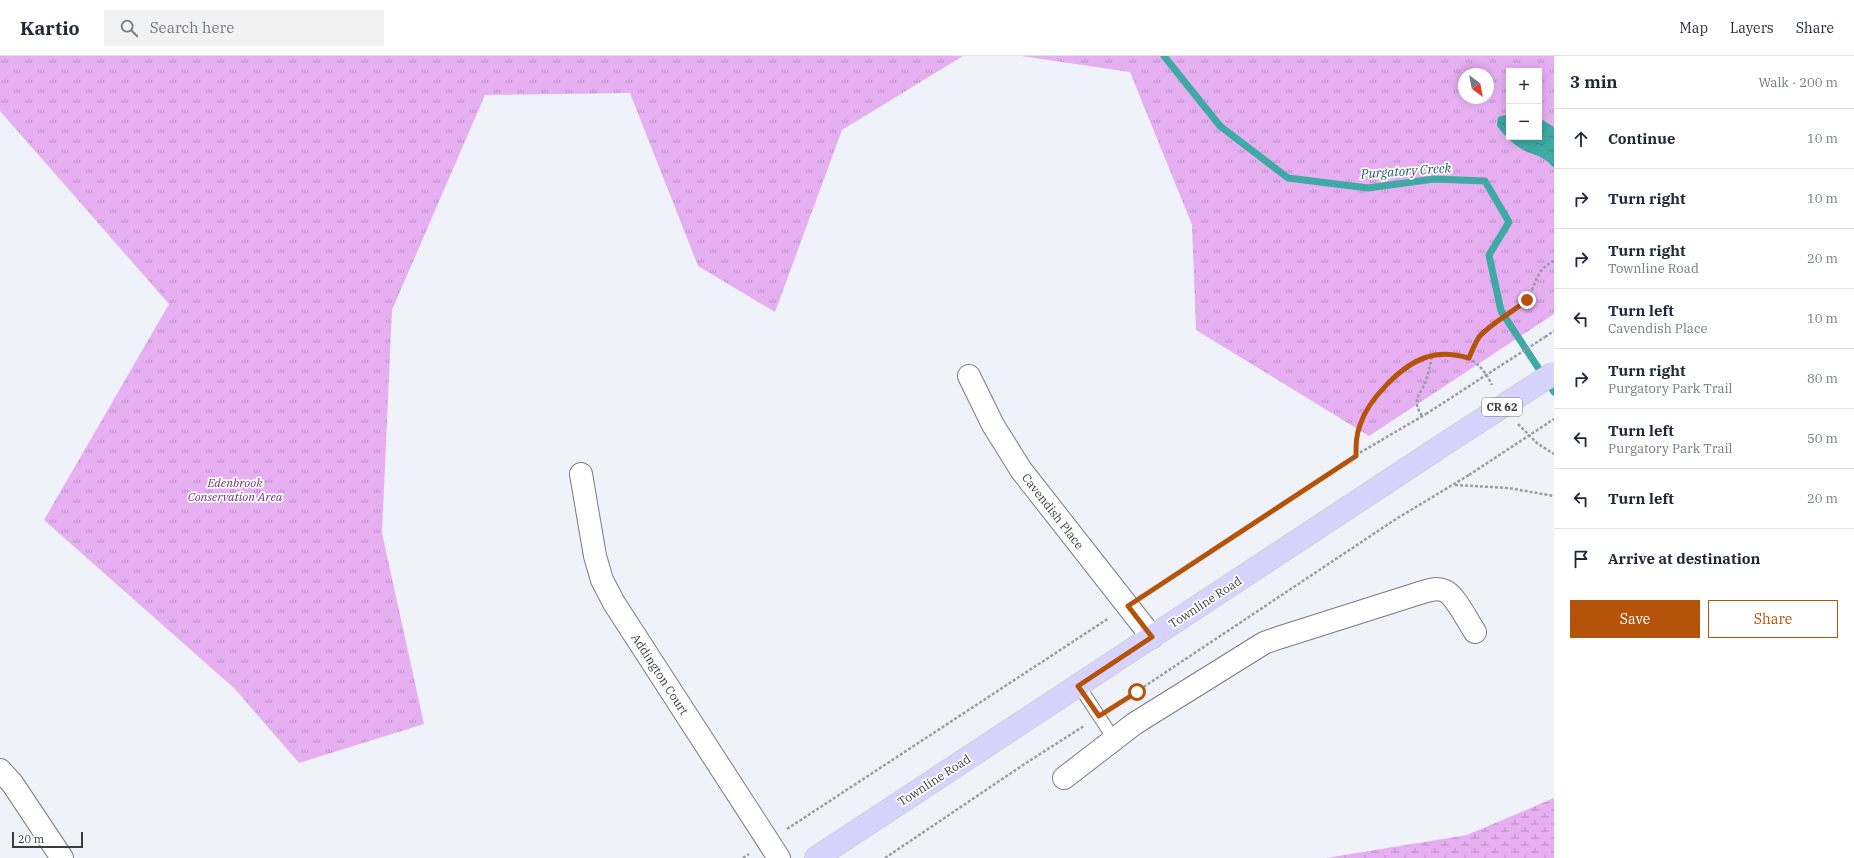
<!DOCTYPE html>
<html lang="en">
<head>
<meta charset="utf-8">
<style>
	body { margin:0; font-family:"IBM Plex Serif",serif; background:#f2f2f3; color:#1f2937 }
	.controls { position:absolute; right:12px; top:12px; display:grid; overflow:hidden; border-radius:0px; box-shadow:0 2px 10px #0003 }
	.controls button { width:36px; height:36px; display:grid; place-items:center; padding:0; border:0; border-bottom:1px solid #e0e1e3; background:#fff; color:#1f2937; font:20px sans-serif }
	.compass { position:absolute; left:1458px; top:12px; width:36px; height:36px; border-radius:50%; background:#fff; box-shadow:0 2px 10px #0003; rotate:148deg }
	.scale { position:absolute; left:12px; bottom:10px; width:71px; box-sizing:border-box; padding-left:4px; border:2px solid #3a3c3e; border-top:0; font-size:11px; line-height:14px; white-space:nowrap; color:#3a3c3e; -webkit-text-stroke:3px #fff; paint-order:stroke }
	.stop { position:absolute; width:12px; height:12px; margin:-9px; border:3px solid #b45309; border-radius:50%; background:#fff }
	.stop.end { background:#b45309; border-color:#fff; box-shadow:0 1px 4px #0008 }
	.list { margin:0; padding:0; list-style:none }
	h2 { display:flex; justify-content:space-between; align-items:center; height:52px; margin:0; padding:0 16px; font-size:17px }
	h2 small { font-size:13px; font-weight:400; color:#747a83 }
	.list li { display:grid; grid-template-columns:26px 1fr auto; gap:12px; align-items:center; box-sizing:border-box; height:60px; padding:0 16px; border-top:1px solid #e0e1e3 }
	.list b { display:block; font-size:15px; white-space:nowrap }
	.list p { margin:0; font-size:13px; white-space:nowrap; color:#747a83 }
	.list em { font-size:13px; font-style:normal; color:#747a83 }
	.actions { display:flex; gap:8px; padding:12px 16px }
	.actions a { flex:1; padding:9px 0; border:1px solid #b45309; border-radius:0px; text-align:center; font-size:14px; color:#b45309 }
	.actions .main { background:#b45309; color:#fff }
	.icon { flex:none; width:22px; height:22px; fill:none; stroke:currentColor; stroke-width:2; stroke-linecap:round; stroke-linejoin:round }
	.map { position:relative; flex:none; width:1554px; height:802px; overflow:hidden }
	header { display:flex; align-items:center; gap:24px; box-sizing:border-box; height:56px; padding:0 20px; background:#fff; border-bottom:1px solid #e0e1e3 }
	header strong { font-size:19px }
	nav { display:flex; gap:22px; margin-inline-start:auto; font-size:14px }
	.search { width:280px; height:36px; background:#f2f2f3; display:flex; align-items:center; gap:10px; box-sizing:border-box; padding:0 14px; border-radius:0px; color:#747a83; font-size:15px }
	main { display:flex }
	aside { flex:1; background:#fff }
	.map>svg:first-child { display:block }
</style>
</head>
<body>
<header>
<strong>Kartio</strong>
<div class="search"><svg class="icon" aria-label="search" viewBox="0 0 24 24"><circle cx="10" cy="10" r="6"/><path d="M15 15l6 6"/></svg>Search here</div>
<nav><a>Map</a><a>Layers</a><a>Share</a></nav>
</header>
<main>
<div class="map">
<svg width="1554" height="802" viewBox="0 0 1554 802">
	<defs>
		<pattern id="wetland-marsh" width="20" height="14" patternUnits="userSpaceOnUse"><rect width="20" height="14" fill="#e6aff2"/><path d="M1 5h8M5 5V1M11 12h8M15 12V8" fill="none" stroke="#bb90c5"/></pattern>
		<pattern id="park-tufts" width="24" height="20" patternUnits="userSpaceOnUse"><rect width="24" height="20" fill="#e6aff2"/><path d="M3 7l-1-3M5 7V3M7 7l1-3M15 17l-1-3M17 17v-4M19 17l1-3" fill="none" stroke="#bb90c5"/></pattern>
		<pattern id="water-ripples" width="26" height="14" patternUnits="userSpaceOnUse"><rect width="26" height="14" fill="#3faaa3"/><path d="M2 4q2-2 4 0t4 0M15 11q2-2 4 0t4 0" fill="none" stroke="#368c86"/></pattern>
	</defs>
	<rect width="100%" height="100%" fill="#eff3f9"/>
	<!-- wetland -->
	<polygon fill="url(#wetland-marsh)" points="1554,742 1554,802 1326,802 1467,779"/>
	<!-- park -->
	<g fill="url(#park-tufts)" fill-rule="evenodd">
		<polygon points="0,0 963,0 842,74 775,256 698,210 630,37 485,39 392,254 382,477 424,668 299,707 235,633 44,464 169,248 0,55"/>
		<path d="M1021,0h533v258l-185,122 -173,-106 -4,-105 -62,-153zM1509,15h30v66h-30zM1464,18h24v24h-24z"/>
	</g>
	<!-- water -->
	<path fill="url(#water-ripples)" d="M1505,59h4v22h30v-19l15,9v41c-10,-11 -14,-11 -26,-16 -13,-5 -23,-16 -31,-26l1,-9z"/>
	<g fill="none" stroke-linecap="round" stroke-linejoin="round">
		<!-- stream -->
		<polyline stroke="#3faaa3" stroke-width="7" points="1164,0 1220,70 1288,122 1368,132 1434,123 1485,125 1509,166 1489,199 1501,255 1554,336"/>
		<!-- service casing -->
		<g stroke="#787c81" stroke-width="14">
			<polyline id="service" points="1079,630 1114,683"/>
		</g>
		<!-- minor casing -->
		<g stroke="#787c81" stroke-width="24">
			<g id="minor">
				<polyline points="969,320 993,369 1021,414 1152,581"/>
				<polyline points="581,418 595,500 602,524 614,547 779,802"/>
				<polyline points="0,714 12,727 62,802"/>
				<path d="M1064,722l70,-54 130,-81 14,-5 145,-46c7,-2 14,-5 22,-1 10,4 23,31 30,41"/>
			</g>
		</g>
		<!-- primary casing -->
		<g stroke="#d0d0d1" stroke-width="24">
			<polyline id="primary" points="816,802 1449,385"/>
		</g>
		<!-- path -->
		<g stroke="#9a9da1" stroke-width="2.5" stroke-dasharray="3 2" stroke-linecap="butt">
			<polyline points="1545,281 1554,275"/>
			<path d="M1469,302c3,-7 5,-14 9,-20 13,-17 36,-22 48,-38 11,-14 8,-30 28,-39"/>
			<path d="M1422,360c-11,-17 -2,-20 4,-35 3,-8 4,-17 6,-25"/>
			<polyline points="1518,368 1538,388 1554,398"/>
			<path d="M1356,399c0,-10 0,-20 4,-30 17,-49 100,-109 132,-40"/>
			<polyline points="1455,429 1509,432 1554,440"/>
			<polyline points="1147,537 1356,399 1426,358"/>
			<polyline points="1127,642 1396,463 1469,419"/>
			<polyline points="787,773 1109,562"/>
			<polyline points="743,802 749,798"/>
			<polyline points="885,802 1026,707 1084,670"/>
		</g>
		<!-- service -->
		<use href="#service" stroke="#fff" stroke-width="12"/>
		<!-- minor -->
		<use href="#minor" stroke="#fff" stroke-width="22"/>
		<!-- primary -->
		<use href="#primary" stroke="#d6d3ff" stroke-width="22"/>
		<!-- primary-bridge casing -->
		<g stroke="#d0d0d1" stroke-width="24" stroke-linecap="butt">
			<polyline id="primary-bridge" points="1449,385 1554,317"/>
		</g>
		<!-- path-bridge -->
		<g stroke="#9a9da1" stroke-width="2.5" stroke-dasharray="3 2" stroke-linecap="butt">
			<polyline points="1426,358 1545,281"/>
			<polyline points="1469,419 1554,363"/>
		</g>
		<!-- primary-bridge -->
		<use href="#primary-bridge" stroke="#d6d3ff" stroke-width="22"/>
	</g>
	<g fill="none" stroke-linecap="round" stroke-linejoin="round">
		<!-- route -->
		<path stroke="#b45309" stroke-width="5" d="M1137,636l-38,24 -21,-30 74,-49 -24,-31 228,-150c0,-11 0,-21 4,-31 8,-25 41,-60 67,-68 14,-5 28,-3 42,1 3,-7 6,-15 10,-21 13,-15 33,-24 48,-37"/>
	</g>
	<g text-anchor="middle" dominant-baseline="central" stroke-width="3.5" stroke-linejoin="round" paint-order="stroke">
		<!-- shield labels -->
		<rect fill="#fff" stroke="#757678" stroke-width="1" x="1482" y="342" width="40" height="18" rx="3"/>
		<g font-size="11" font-weight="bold" fill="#3a3c3e">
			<text x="1502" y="351">CR 62</text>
		</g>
		<!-- park labels -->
		<g font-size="12" font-style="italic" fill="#762e85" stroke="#fff">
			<text x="235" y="426">Edenbrook<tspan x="235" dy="14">Conservation Area</tspan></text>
		</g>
		<!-- street labels -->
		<g font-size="12" fill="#3a3c3e" stroke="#fff">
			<text transform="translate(1053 455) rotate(52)">Cavendish Place</text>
			<text transform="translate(1205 546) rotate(-33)">Townline Road</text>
			<text transform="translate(660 618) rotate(57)">Addington Court</text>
			<text transform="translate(934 724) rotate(-33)">Townline Road</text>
		</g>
		<!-- water labels -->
		<g font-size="13" font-style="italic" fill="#235d59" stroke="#fff">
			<text transform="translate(1406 115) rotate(-4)">Purgatory Creek</text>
		</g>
	</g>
</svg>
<div class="controls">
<button>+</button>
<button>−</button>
</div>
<svg class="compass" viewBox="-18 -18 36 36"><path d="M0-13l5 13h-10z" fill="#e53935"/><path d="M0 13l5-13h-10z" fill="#747a83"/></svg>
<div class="scale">20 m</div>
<div class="stop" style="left:1137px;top:636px"></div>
<div class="stop end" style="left:1527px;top:244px"></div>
</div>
<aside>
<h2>3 min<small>Walk · 200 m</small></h2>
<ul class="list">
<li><svg class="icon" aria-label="ahead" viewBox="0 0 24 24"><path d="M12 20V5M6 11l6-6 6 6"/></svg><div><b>Continue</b></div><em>10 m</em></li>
<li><svg class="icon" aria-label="right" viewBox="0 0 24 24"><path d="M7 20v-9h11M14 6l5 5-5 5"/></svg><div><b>Turn right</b></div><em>10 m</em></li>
<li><svg class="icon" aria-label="right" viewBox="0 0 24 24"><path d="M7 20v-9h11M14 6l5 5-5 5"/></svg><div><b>Turn right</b><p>Townline Road</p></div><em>20 m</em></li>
<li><svg class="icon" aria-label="left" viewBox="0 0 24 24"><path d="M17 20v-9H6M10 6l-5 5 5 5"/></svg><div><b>Turn left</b><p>Cavendish Place</p></div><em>10 m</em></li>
<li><svg class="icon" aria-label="right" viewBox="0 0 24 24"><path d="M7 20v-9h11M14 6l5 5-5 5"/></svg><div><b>Turn right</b><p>Purgatory Park Trail</p></div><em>80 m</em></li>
<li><svg class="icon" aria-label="left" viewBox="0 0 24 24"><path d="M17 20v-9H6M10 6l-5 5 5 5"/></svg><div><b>Turn left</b><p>Purgatory Park Trail</p></div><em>50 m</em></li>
<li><svg class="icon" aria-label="left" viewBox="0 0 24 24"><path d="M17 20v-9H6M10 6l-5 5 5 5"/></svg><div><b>Turn left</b></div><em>20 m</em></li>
<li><svg class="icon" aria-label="arrive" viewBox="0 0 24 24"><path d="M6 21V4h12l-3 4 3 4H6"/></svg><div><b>Arrive at destination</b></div></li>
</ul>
<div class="actions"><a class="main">Save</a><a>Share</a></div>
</aside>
</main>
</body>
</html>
